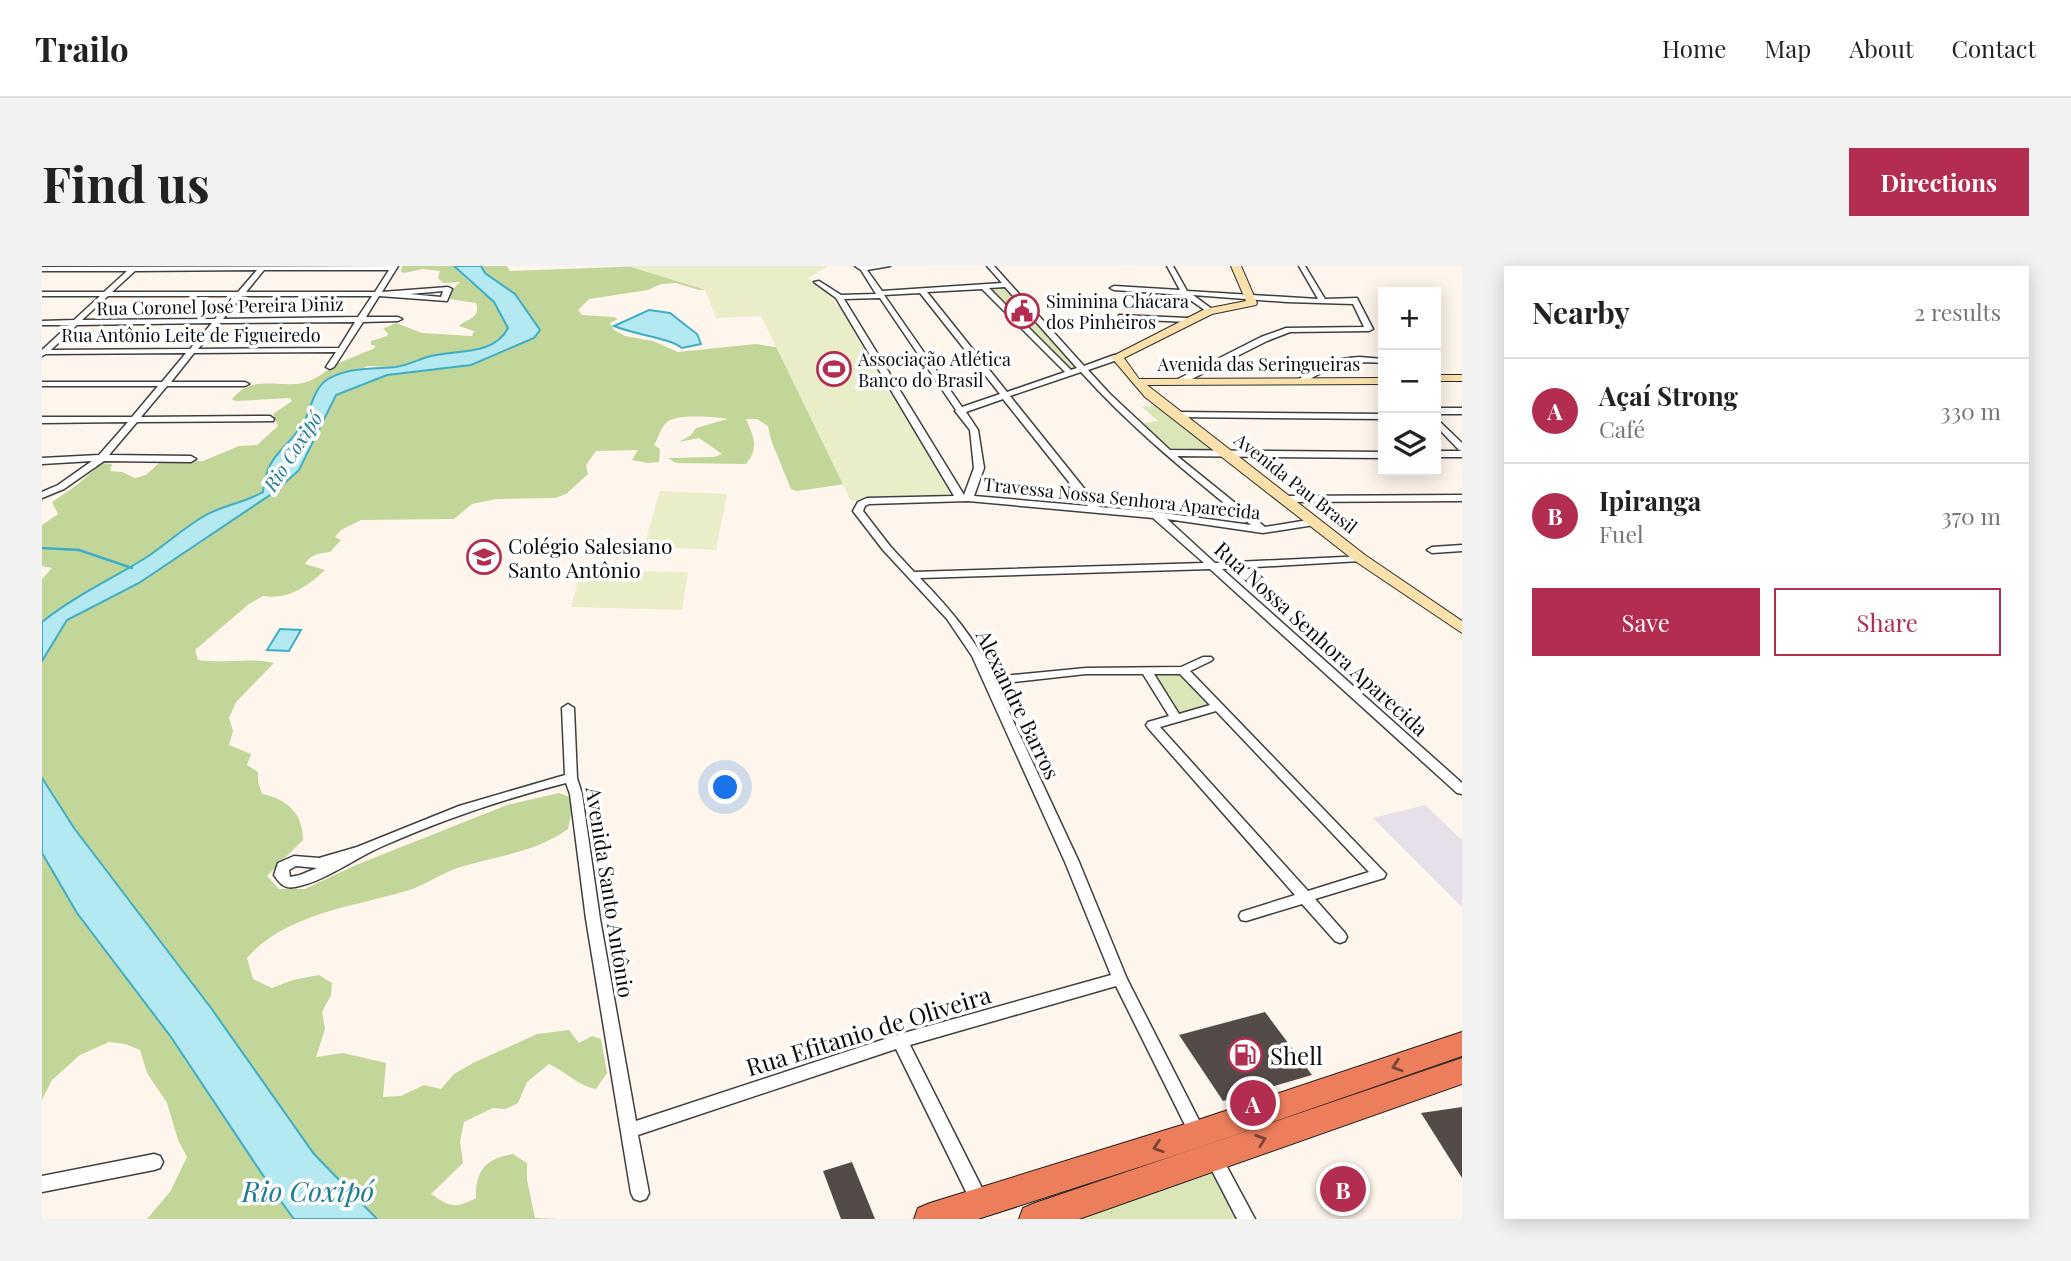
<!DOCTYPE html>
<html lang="en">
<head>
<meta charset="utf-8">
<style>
	body { margin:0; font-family:"Playfair Display",serif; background:#f2f2f2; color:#222 }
	.controls { position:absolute; right:21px; top:21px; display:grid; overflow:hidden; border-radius:0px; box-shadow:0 4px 18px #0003 }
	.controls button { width:63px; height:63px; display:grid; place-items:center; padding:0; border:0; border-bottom:2px solid #e0e0e0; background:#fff; color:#222; font:35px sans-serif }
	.you { position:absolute; left:684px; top:522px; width:24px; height:24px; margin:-18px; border:5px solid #fff; border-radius:50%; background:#1a73e8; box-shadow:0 0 0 10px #1a73e833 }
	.badge { display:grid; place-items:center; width:46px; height:46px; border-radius:50%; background:#b32d51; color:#fff; font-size:23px; font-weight:700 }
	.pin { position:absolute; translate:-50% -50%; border:4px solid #fff; box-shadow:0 2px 7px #0006 }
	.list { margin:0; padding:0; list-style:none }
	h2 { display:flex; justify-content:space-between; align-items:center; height:91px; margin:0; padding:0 28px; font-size:30px }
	h2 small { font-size:23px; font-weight:400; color:#767676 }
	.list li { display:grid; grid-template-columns:46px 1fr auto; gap:21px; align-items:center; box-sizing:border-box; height:105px; padding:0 28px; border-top:2px solid #e0e0e0 }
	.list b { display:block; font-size:26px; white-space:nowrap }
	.list p { margin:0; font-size:23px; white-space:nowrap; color:#767676 }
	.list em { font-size:23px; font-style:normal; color:#767676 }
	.actions { display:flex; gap:14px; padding:21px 28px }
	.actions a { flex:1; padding:16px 0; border:2px solid #b32d51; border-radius:0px; text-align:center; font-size:24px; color:#b32d51 }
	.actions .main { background:#b32d51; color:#fff }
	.icon { flex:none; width:38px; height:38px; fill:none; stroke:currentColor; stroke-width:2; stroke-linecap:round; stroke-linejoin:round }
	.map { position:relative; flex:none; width:1420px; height:953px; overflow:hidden; border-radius:0px }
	header { display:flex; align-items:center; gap:42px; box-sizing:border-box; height:98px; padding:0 35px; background:#fff; border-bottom:2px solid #e0e0e0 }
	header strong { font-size:33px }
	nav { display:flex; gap:38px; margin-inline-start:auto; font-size:24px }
	.intro { display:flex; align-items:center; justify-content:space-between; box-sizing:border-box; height:168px; padding:0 42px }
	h1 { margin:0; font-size:49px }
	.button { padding:18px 32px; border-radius:0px; background:#b32d51; color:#fff; font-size:24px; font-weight:700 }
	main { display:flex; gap:42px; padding:0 42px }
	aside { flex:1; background:#fff; border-radius:0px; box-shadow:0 4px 18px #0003 }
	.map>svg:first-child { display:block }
</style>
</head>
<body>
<header>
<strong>Trailo</strong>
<nav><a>Home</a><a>Map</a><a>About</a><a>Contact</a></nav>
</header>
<div class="intro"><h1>Find us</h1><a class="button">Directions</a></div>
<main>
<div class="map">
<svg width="1420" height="953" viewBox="0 0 1420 953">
	<rect width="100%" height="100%" fill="#fef6ec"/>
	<!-- industrial -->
	<polygon fill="#e7e0ea" points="1383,539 1420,574 1420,641 1331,552"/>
	<!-- green -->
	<g fill="#dae6b8">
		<polygon points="962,20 1039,101 1030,105 945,22"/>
		<polygon points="1118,139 1180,187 1127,184 1101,157 1116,155 1100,141"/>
		<polygon points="1140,405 1171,440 1135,450 1107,406"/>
		<polygon points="1172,903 1199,953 1024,953"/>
	</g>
	<!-- forest -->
	<g fill="#c1d698">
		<path d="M360,0h52c19,24 44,29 54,62l-5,10 -25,11 -48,7 -16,8 -21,3 -25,-1 -49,21c-6,12 -10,29 -19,40 -17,21 -35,36 -37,65 -19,11 -40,13 -59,24 -20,12 -38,28 -57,41 -35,22 -73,39 -105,65v-43l10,-11 -10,-2v-41l16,-11 -6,-12 25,-17 25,-22 10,1 -2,7 12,1 13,6 11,-3 14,-13 43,-1 36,-15 18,-1 21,-19 -5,-12 19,-13 -2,-3 -53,3 -5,-1c17,-26 46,-12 71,-17 14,-3 23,-13 34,-19 12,-6 24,-10 36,-15l3,-3 -5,-1v-4l16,-5 1,-3 -5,-4 13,-6 26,10 50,3 2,-5 -15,-5c8,-8 22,-7 17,-23l-26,-4 2,-9 8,-8 -17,1 -5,-5 2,-7 -17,-2 -19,4 -3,-1z"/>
		<path d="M439,0h26l3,5 135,-5 81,23 -27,1 -23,-7 -15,1 -13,6 -59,9 -11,11 4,5 32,2 4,2 -8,4 4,7 11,6 28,5 25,11 78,-8 32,5 64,134 -55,8 -6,-2 -20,-49 -3,-14 -11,-7h-11c8,17 13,30 0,45l-70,-1 -8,-5 46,-1 8,-3 -23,-16 -20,4 12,-7 5,-7 32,-9c-13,-2 -55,-6 -63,5 -5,6 -7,15 -11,21l6,4 -1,13 -11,1 -16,-3 6,-10 -42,1 -10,14 2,9 -22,20 -11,4 -59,1 -24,5 -18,15 -93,1 -20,10 -6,7 6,3 -11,12c-10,1 -21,3 -25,12l20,6c-18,17 -37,30 -62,26l-14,8 -54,46 3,10c26,4 51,-3 76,3l-38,39 -7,16 4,13 -4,14 22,9 -4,11 11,7v10l4,12c26,5 41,20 41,46l-36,36 12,13h26l51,-24 151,-60 52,-12 11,4 2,13 -4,19c-33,24 -73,27 -111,39 -18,7 -35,19 -54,24 -53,15 -119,23 -156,66l6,21 19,9 21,-8 26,-5 13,8 -1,12 -9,17 3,17 -9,28 27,-4 43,10 -3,34 18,-1 23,-11 17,4 13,-15 19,-11 64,-29 32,-4 10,13 13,-7 9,3 6,34 -11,16c-17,-3 -30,-17 -47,-25l-22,18 -9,21 -12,6 -13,-1 -29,14 -4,19 3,22 -32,31c19,13 24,15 45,4 -1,-28 11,-40 37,-44l14,9v17l8,38 23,1h-181l-63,-65 -103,-146 -137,-180 -32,-50v-117l25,-41 72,-37 160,-113 37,-75 51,-20 84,-10 69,-36 -25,-35 -30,-21z"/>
		<polygon points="0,587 35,647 129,771 232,926 252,953 105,953 128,926 145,891 136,874 125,837 105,807 98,784 83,778 67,776 38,789 10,814 0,834"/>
	</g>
	<!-- pitch -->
	<g fill="#e9eec9">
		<path d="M586,0h201l-21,12c29,19 45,50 64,79 29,45 57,92 84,139l-105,5 -90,-185 -45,2 -11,-28z"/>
		<polygon points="618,225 685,228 674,284 602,280"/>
		<polygon points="539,304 646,306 640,344 529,341"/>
	</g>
	<!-- water -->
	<g fill="#b4e9f2" stroke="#3fadc5" stroke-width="2">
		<path d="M412,0h27l4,7 30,21 25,36 -6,8 -63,27 -84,10 -51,20 -37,75 -23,21 -137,92 -72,37 -25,41v-39c32,-26 70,-43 105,-65 19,-13 37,-29 57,-41 19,-11 40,-13 59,-24 3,-37 22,-41 39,-67 10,-15 10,-36 26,-46 21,-12 44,-10 68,-12 13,-2 23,-8 35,-11 25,-6 64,-1 77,-28l-14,-26z"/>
		<path d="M607,44l21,3 27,21 4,10 -19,4c-12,-10 -50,-14 -68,-22z"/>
		<polygon points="238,363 259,364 247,385 225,384"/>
		<polygon points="0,512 32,562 169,742 272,888 335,953 252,953 232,926 129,771 35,647 0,587"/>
	</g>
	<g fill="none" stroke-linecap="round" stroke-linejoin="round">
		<!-- stream -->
		<polyline stroke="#3fadc5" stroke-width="2.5" points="0,282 37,284 90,302"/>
	</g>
	<!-- building -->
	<g fill="#544b49">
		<polygon points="1223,746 1270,809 1181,835 1137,769"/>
		<polygon points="1420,841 1420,912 1379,847"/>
		<polygon points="810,896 833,953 799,953 781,905"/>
	</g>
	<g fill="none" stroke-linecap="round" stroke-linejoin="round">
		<!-- street casing -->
		<g stroke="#3f3f3f" stroke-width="3">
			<g id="street">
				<path d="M356,0l-16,26 66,-5 4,2 -5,12 -68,-5 -13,21h32l4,2 -4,2 -35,1 -29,45 -4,2 -4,-2 10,-15 -142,1 -23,29h74l4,2 -4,2h-78l-26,31 129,-1 4,3 -1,2 -136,1 -28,33 82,1 5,3 -5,3 -87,-1 -40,28 -22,9v-6l16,-7 34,-24 -50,3v-6l57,-3 29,-33 -86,1v-6h90l26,-31h-116v-4h120l24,-29 -140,1 -4,2v-6l27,-25h-27v-4l32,-1 26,-24h-58v-4h62l23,-21h-85v-4zM215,4l-19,22h-126l23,-21zM222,4h125l-14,22h-129zM401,25l-2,6 -31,-3zM66,30h127l-20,23 -133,1zM200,30h130l-14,21 -135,2zM313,56l-16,26 -141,1 22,-26zM170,57l-22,26 -139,1 26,-25z"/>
				<path d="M813,0h35l-23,4 15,21 120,-8 -15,-17h7l90,100 30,-11h6v4l-32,11 22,24 60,56 213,2v6l-206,-2 88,71 49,-8 5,3 -5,3 -51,8 -96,-14 48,44 149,-7v4l-4,1 -138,8 240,214v11l-5,-1 -247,-224 -290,9c29,30 56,61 73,99l93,-9 95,-1 22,-10h8l2,2 -2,2 -21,10 196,203 -2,4 -69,21 30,34 2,4 -2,4 -5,2 -5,-2 -33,-37 -56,17 -5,-1 -2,-4 2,-4 54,-17 -147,-167 -2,-3 2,-3 21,-6 -26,-42h-57l-90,10 83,178 48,117 79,155 -2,5 -6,2 -6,-2 -76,-153 -206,59 77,153 3,6 -3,6 -6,2 -6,-2 -79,-161 -258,86 11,58 -3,6 -6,2 -6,-2 -3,-6 -45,-274 -16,-125 -4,-11c-63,16 -124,37 -183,63 -28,12 -59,36 -88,41 -11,2 -15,-3 -21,-12l4,-12 16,-7 25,2 38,-11 102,-41 106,-31 -3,-67 6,-4 6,4 3,70 5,16 18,125 36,202 264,-87 211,-59 -46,-113 -93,-206 -25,-37 -64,-69 -30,-39 5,-9 9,-4 87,-2 -118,-198 -22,-16 5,-1 22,14 35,-1 -15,-24zM963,21l72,81 -6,2 -82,-82zM940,23l83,83 -58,20 -80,-100zM878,27l80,101 -38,13 -78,-112zM838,32l76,112 -1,1 15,19 4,38 -10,27 -120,-196zM1039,106c51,57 111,105 170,153l-95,-13 -57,-5 -89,-111zM961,133l85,107 -114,-10 10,-28 -6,-38 -12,-18zM926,235l185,17 51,45 -290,9 -24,-26 -27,-35 2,-5 4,-2zM1112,408h26l30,31 -31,9zM1174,445l153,161 -61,19 -148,-164zM254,600l21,2 -17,7 -10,2 -1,-7z"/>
				<polygon points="1125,0 1131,0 1145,25 1276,33 1257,0 1263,0 1283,33 1315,32 1331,63 1327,65 1248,66 1225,75 1142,117 1136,117 1136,113 1219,71 1244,62 1322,61 1311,38 1245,36 1151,29 1170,43 1171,45 1167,47 1141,29 1072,24 1068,22 1072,20 1138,24"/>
				<polygon points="1077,49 1146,52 1150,54 1146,56 1080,53 1077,53"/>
				<path d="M1318,91l23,2v4c-31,-3 -53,2 -79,20l-7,-2c17,-16 40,-23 63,-24z"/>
				<rect x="1394" y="142" width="26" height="6"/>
				<polygon points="1136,146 1341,148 1341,153 1133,151 1132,149"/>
				<polygon points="1394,152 1420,177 1420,185 1417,184 1394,160"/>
				<rect x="1394" y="185" width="26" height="6"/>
				<polygon points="1420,229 1420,235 1244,236 1239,233 1244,230"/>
				<polygon points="1420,279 1420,285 1390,287 1385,284 1390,281"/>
				<polygon points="1171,883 1177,886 1213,953 1195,953 1163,891 1165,886"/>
				<polygon points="112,888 118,890 121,896 118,902 112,904 0,926 0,910"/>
			</g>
		</g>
		<!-- secondary casing -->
		<g stroke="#2e2e2e" stroke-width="2">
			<g id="secondary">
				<polygon points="1189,0 1199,0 1215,37 1214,39 1170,48 1082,92 1097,113 1341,112 1341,118 1105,119 1323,289 1420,355 1420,367 1313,295 1103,131 1069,91 1163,43 1204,35"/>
				<rect x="1394" y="109" width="26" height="6"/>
			</g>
		</g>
		<!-- highway casing -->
		<g stroke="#1d1d1d" stroke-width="2">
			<g id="highway">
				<polygon points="1420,766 1420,790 1156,882 936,953 872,953 876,942 888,937 1156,854"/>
				<polygon points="1420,792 1420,818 1037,953 977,953 981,942 993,937"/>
			</g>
		</g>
		<!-- street -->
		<use href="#street" fill="#fff" fill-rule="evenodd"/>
		<!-- secondary -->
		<use href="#secondary" fill="#fae0ab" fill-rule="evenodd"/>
		<!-- highway -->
		<use href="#highway" fill="#ec7e5c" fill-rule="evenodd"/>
	</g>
	<!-- one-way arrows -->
	<defs><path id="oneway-chevron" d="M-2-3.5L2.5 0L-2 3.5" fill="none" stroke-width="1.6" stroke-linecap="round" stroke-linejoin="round" transform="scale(1.75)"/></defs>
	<g stroke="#7c4534">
		<use href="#oneway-chevron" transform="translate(1355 800) rotate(162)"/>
		<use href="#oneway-chevron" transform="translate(1219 874) rotate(-19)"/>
		<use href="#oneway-chevron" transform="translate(1116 881) rotate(162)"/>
	</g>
	<!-- icons -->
	<defs>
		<g id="civic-ring" transform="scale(1.75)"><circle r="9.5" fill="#fff" stroke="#b32d51" stroke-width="1.5"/><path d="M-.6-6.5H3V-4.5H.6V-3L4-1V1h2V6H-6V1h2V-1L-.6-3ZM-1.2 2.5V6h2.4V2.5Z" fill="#b32d51"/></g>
		<g id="stadium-ring" transform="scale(1.75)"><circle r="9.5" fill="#fff" stroke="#b32d51" stroke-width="1.5"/><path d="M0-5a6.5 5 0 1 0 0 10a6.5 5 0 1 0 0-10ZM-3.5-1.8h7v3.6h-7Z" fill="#b32d51"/></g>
		<g id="school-ring" transform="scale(1.75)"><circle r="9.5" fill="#fff" stroke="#b32d51" stroke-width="1.5"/><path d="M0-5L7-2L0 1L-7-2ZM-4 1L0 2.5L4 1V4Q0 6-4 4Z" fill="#b32d51"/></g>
		<g id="fuel-ring" transform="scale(1.75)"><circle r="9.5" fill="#fff" stroke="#b32d51" stroke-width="1.5"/><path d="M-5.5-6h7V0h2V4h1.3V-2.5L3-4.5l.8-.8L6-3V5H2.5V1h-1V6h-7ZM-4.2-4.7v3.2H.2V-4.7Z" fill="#b32d51"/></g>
	</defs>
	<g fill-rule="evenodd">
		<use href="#civic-ring" x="980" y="45"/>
		<use href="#stadium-ring" x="792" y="103"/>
		<use href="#school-ring" x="442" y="291"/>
		<use href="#fuel-ring" x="1203" y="789"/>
	</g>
	<g text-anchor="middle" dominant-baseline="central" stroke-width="7" stroke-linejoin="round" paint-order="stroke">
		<!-- far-poi labels -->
		<g font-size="18" fill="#0c0c0c" stroke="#fff" text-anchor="start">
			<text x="1004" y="35">Siminina Chácara<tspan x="1004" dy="21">dos Pinheiros</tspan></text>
			<text x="816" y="93">Associação Atlética<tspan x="816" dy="21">Banco do Brasil</tspan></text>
		</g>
		<!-- far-street labels -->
		<g font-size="18" fill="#0c0c0c" stroke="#fff">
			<text transform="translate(178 40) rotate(-1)">Rua Coronel José Pereira Diniz</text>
			<text x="149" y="69">Rua Antônio Leite de Figueiredo</text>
			<text x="1217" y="98">Avenida das Seringueiras</text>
			<text transform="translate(1254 217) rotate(38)">Avenida Pau Brasil</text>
			<text transform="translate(1080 232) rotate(6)">Travessa Nossa Senhora Aparecida</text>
		</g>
		<!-- far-water labels -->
		<g font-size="19" font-style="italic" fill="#1d7c96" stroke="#fff">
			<text transform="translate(250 185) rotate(-57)">Rio Coxipó</text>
		</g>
		<!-- poi labels -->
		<g font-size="21" fill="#0c0c0c" stroke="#fff" text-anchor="start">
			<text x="466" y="279">Colégio Salesiano<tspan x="466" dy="24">Santo Antônio</tspan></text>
		</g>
		<!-- street labels -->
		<g font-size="21" fill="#0c0c0c" stroke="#fff">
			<text transform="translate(1280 372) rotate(42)">Rua Nossa Senhora Aparecida</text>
			<text transform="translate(977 438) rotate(64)">Alexandre Barros</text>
			<text transform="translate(569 626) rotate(81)">Avenida Santo Antônio</text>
		</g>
		<!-- near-street labels -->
		<g font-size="24" fill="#0c0c0c" stroke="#fff">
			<text transform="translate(826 764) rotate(-17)">Rua Efitanio de Oliveira</text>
		</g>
		<!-- near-poi labels -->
		<g font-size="24" fill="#0c0c0c" stroke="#fff" text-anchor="start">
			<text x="1228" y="789">Shell</text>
		</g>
		<!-- near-water labels -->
		<g font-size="28" font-style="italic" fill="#1d7c96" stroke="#fff">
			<text x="266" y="924">Rio Coxipó</text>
		</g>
	</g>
</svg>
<div class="controls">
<button>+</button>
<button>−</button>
<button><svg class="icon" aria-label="layers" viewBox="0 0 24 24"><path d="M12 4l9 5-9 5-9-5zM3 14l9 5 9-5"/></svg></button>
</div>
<div class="you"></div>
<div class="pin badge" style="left:1211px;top:837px">A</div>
<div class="pin badge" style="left:1301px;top:923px">B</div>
</div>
<aside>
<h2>Nearby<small>2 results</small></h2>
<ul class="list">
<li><span class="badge">A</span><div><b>Açaí Strong</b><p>Café</p></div><em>330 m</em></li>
<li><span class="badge">B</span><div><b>Ipiranga</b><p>Fuel</p></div><em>370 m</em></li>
</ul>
<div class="actions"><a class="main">Save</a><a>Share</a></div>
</aside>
</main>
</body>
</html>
